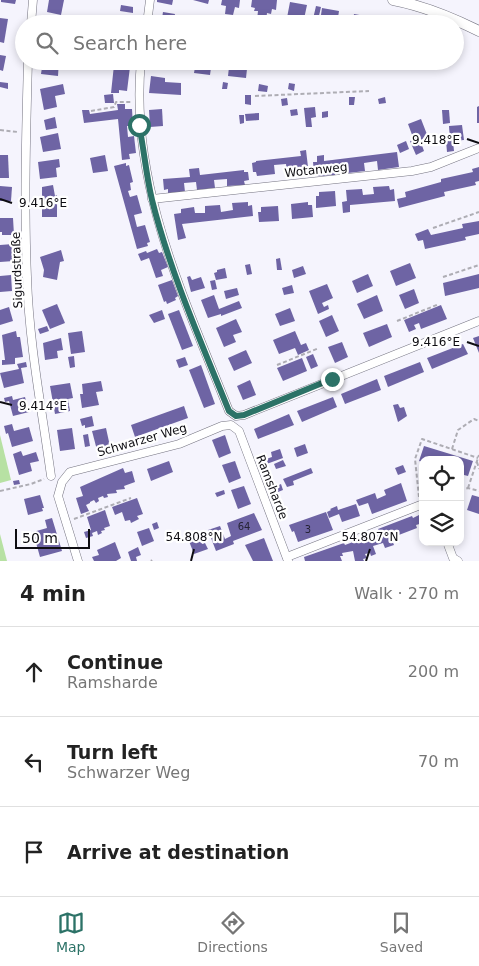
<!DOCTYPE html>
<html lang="en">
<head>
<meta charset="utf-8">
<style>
	body { margin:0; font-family:"DejaVu Sans",sans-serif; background:#f6f6f6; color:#222 }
	.controls { position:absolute; right:15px; bottom:15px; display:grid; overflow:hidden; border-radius:10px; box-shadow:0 2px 8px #0003 }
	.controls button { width:45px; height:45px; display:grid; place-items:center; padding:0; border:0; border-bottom:1px solid #e0e0e0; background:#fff; color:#222; font:25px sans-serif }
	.scale { position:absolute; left:15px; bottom:12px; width:75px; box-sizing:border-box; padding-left:5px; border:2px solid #0e0d12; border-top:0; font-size:14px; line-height:18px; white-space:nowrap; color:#0e0d12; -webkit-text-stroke:4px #fff; paint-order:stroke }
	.stop { position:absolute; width:15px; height:15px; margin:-11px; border:4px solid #2c7267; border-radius:50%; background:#fff }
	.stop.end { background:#2c7267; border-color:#fff; box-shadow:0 1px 5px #0008 }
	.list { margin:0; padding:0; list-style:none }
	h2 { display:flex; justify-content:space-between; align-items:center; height:65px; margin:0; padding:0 20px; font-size:21px }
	h2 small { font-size:16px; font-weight:400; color:#767676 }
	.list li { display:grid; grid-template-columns:32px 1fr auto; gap:15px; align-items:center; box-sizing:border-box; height:90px; padding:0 20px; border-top:1px solid #e0e0e0 }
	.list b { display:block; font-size:19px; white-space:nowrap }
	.list p { margin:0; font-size:16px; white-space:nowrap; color:#767676 }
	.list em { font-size:16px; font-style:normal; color:#767676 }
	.icon { flex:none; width:28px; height:28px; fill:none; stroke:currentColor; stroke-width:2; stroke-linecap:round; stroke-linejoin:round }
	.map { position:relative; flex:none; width:479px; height:561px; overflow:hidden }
	.search { position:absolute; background:#fff; box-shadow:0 2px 8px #0003; left:15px; right:15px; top:15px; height:55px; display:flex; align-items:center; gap:12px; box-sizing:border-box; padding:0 18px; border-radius:28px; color:#767676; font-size:19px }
	.sheet { height:335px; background:#fff }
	nav { display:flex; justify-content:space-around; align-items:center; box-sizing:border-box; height:70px; border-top:1px solid #e0e0e0; background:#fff; font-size:14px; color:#767676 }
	nav a { display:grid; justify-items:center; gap:2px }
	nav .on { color:#2c7267 }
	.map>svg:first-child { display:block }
</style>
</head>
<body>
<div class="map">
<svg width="479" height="561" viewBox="0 0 479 561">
	<rect width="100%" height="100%" fill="#f5f4fd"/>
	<!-- green -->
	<g fill="#b7e1a3">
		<polygon points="0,435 11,480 0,483"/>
		<polygon points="0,534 7,561 0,561"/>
	</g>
	<!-- building -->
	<g fill="#6e64a4">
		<polygon points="1,0 16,0 15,4 1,2"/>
		<polygon points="49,0 64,0 61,15 47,12"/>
		<polygon points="157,0 173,0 172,5 157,2"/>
		<polygon points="193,0 209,0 208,4"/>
		<polygon points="222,0 240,0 239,8 235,7 233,15 225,14 226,6 221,5"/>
		<polygon points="252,0 277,0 276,10 272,9 271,14 267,13 266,21 257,20 258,11 254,11 255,8 251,7"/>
		<polygon points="290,2 307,5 304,19 300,18 299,24 286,23"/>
		<polygon points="121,5 133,7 133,13 120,11"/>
		<polygon points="316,6 321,7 318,20 313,19"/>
		<polygon points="322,8 339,11 337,24 324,24 324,22 320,22"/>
		<polygon points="163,12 175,14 174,20 162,18"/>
		<polygon points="354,14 376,18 375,24 352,24"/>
		<polygon points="0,18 8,19 4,43 0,42"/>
		<polygon points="385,20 400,23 400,24 384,24"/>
		<polygon points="0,55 6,56 3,71 0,70"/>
		<polygon points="43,61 59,61 58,76 41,74"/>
		<polygon points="102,61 113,62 112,70 101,69"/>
		<polygon points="168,61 179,61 177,69 167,68"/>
		<polygon points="196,61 208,63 207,67 211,68 210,75 194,73"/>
		<polygon points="223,61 232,61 231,67 247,69 246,78 228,76 229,67 222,66"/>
		<polygon points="114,65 130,67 127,91 119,90 119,93 111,93"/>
		<polygon points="151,76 165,78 165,82 181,83 181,95 149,93"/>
		<polygon points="0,82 8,83 8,89 0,87"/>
		<polygon points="223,82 228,83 227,89 222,89"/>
		<polygon points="289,83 295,84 294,91 288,89"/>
		<polygon points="63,84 65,94 55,96 57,107 44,110 40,89"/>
		<polygon points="259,84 268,86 267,92 258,91"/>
		<polygon points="113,94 114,103 105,103 104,95"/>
		<polygon points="245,95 251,95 251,105 245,104"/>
		<polygon points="349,97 355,97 354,105 349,105"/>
		<polygon points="385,97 386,103 379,104 378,99"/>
		<polygon points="287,98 288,105 282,106 281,99"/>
		<polygon points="117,104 125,104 125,109 132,109 133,126 127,126 128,137 134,136 136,153 129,154 130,159 122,160 118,119 84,123 82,110 89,110 90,114 118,110"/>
		<polygon points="479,106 479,123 477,123 477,107"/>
		<polygon points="315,107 316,117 311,118 312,127 306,127 304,108"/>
		<polygon points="162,109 163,126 150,127 149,110"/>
		<polygon points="297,109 298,115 291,116 290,110"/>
		<polygon points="442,110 449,110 450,123 443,124"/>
		<polygon points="328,111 328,117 322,118 322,112"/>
		<polygon points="259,113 259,120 246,121 245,114"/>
		<polygon points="239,115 244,115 244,123 240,124"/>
		<polygon points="55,117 57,128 46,130 44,120"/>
		<polygon points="421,119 428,137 420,140 424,151 416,155 410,141 414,140 408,124"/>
		<polygon points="462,125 464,140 453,141 454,151 447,152 446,141 450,141 449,126"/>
		<polygon points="58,133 61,149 43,152 40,137"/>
		<polygon points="406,141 409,149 400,153 397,145"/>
		<polygon points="306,150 308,167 304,167 304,171 287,173 286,164 274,165 275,174 257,176 256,172 253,172 252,163 256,162 256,161 301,156 300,151"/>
		<polygon points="397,152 399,167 378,170 377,161 364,163 365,171 348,173 347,165 334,166 335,175 318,176 318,172 314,173 313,162 317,162 317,156 324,155 324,161"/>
		<polygon points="0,155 8,155 9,178 0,178"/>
		<polygon points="105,155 108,171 93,173 90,158"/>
		<polygon points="59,159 60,167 56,168 57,177 40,179 38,162"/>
		<polygon points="126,163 126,166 129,165 133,182 130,183 131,190 128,191 130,197 137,195 142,213 134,215 137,227 145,225 150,242 147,243 148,246 137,249 114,166"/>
		<polygon points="479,167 479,181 475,182 476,185 444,192 445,196 399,208 397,199 406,197 405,192 441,182 441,179 473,172 472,169"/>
		<polygon points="199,168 200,175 244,170 244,172 248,172 249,180 244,181 245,185 227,186 227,179 214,180 215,188 197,190 196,182 184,183 185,192 168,193 168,189 164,190 163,179 190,177 189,169"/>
		<polygon points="53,185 55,196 57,195 57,217 42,217 42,187"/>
		<polygon points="0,186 12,187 11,201 0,201"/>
		<polygon points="389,186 390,190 394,189 395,201 350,205 350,212 343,213 342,202 347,201 346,190 362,189 363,195 374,194 373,187"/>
		<polygon points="335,191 336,206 316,208 316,196 319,196 319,192"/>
		<polygon points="248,202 248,206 252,205 253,216 182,224 186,238 178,240 174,214 181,213 181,209 194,207 195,213 205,213 205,206 220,205 221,212 233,210 232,203"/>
		<polygon points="308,202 308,205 312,205 313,217 292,219 291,204"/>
		<polygon points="278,206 279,221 259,222 258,212 261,212 261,207"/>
		<polygon points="0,218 13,218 14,235 2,235 2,232 0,232"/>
		<polygon points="479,221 479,234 465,237 466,240 425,249 423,240 418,241 415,234 428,229 431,235 463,228 462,224"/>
		<polygon points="13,244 14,261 0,262 0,245"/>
		<polygon points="157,249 159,253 162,252 168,267 161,270 163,276 156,278 149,258 141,261 138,254 146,251 147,253"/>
		<polygon points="61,250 64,261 60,262 57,280 43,277 44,270 40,257"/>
		<polygon points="280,258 282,270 277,270 276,259"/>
		<polygon points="410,263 416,278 396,286 390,271"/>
		<polygon points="250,264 252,274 247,275 245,265"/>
		<polygon points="303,266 306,274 294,278 292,270"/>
		<polygon points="225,268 227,278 216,280 214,273 217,272 217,270"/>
		<polygon points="368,274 373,286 357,293 352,281"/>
		<polygon points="479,274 479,288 445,296 443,283"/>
		<polygon points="11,275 12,291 0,292 0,276"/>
		<polygon points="190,276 192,280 201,277 205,288 191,292 187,277"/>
		<polygon points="172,280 178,296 175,298 176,300 167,304 166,301 164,302 158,285"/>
		<polygon points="215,280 217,289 212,290 210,281"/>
		<polygon points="327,284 333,298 322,303 324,307 328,305 329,309 318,314 309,291"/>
		<polygon points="292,285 294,293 284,295 282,288"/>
		<polygon points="237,288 239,295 226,299 224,291"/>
		<polygon points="414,289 419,303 405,309 399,295"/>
		<polygon points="214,295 219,309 239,301 242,308 221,316 221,314 208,318 201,300"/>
		<polygon points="377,295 383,311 364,319 357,304"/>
		<polygon points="57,304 65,323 50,329 42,310"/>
		<polygon points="441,305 447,319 421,329 419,323 414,325 416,329 409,332 404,320"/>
		<polygon points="9,307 13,321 0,325 0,310"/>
		<polygon points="290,308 295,321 280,326 275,314"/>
		<polygon points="162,310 165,319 154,323 149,315"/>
		<polygon points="179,310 193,346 182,350 168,314"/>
		<polygon points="332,315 339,331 326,337 319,321"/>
		<polygon points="236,319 242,332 233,335 236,342 224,347 216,328"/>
		<polygon points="387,324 392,337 369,347 363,333"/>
		<polygon points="47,326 49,331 40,334 38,329"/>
		<polygon points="16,331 17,337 20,337 23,357 15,358 15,364 2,365 2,360 5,360 2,335"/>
		<polygon points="82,331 85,352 71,354 68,333"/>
		<polygon points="295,331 301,345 306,343 309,350 298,355 295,348 279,354 273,340"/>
		<polygon points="479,336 479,353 473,338"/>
		<polygon points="61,338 63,350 57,351 58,358 45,360 43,343"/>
		<polygon points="342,342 348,357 335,363 328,347"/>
		<polygon points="463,344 468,354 432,369 427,358"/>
		<polygon points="246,350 252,363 234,371 228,358"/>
		<polygon points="313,354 318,366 311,369 306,357"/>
		<polygon points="74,356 75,367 70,368 68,357"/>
		<polygon points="185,357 188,365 179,368 176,360"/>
		<polygon points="302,358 307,371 283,381 277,368"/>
		<polygon points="26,362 27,367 21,368 24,383 4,388 0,373 19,369 17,364"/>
		<polygon points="420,362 424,372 388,387 384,376"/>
		<polygon points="201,365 215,404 204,408 189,370"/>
		<polygon points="377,379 381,390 345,404 341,394"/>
		<polygon points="250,380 256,395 243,400 237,386"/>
		<polygon points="101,381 103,391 96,392 99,405 82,408 80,394 83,394 82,384"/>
		<polygon points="70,383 73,398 68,399 70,411 55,414 50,386"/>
		<polygon points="12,396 13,400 25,397 29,412 13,416 9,401 5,402 4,398"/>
		<polygon points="333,397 337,407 302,422 297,411"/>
		<polygon points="398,404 400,408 404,407 407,416 398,422 393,405"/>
		<polygon points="184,406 188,418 135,437 131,425"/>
		<polygon points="289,414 294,425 258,439 254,429"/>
		<polygon points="92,416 94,426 85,428 85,425 82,426 80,419"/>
		<polygon points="12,424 14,431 29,427 33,441 12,447 8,433 6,434 4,426"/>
		<polygon points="72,428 75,449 60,451 57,430"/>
		<polygon points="106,428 111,451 98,454 92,431"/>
		<polygon points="88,434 90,446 85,447 83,435"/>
		<polygon points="225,435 231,453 219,458 212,440"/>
		<polygon points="305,444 308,453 297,457 294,448"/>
		<polygon points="424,446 473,461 468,476 460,474 460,460 423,460 423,462 419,461"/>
		<polygon points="280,449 283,458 261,466 260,461 272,457 271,452"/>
		<polygon points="21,451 23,456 36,452 39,461 30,463 32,471 19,475 13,454"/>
		<polygon points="283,460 286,466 276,469 274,464"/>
		<polygon points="169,461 173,472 151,481 147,469"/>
		<polygon points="235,461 241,478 229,483 222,465"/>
		<polygon points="403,465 406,472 398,475 395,468"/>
		<polygon points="123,468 125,473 132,471 135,482 124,486 125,489 116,490 117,493 107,494 108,497 104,498 103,496 98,498 99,501 96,503 94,500 90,502 90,503 86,505 89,511 81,514 76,498 83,496 80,487"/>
		<polygon points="311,468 313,473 293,481 294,485 287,487 283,479"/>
		<polygon points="19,480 20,484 14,485 13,481"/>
		<polygon points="401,483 407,501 372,514 368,503 359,506 356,500 375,493 377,499 386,495 384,490"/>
		<polygon points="281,484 283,490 273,494 271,489"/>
		<polygon points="244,486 251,504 238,509 231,490"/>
		<polygon points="224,490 225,494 217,497 215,493"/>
		<polygon points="40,495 44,508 42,508 43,511 28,515 24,499"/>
		<polygon points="472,495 479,497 479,514 467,510"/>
		<polygon points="137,498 143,514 137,516 139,519 131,523 130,520 125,521 122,512 115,515 112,507"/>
		<polygon points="356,504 360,516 342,522 339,514 329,518 327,512 331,510 330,509 337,506 338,510"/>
		<polygon points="105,510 110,526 104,528 105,530 101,531 102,533 98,535 97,531 92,533 93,536 86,538 84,532 91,530 87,517"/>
		<polygon points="326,512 333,530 298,542 294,531 292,532 289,525"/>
		<polygon points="254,513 262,530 233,541 234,544 216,551 208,530 220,526 225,539 231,536 227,523"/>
		<polygon points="419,515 420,518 423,517 423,523 416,525 417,528 391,538 394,545 385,548 383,543 373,546 376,554 371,556 370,553 365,554 367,558 363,559 364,561 355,561 353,551 342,553 343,556 340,556 342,561 305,561 304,557 344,543 345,545 369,536 370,538 380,534 378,529 412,516 413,518"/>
		<polygon points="52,518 62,551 40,557 33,532 47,528 45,520"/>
		<polygon points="157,522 159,528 154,530 152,524"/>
		<polygon points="149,528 154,541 142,546 137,532"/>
		<polygon points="197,532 202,544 205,543 208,549 194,554 187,536"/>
		<polygon points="264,538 273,561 253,561 245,545"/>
		<polygon points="115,542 121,558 116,561 94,561 92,557 99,555 97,550"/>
		<polygon points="138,547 141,555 136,557 137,561 131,561 128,552"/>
	</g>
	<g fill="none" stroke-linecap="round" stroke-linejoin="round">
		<!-- minor casing -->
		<g stroke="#747380" stroke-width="9">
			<g id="minor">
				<polyline points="31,24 33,0"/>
				<polyline points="147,24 150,0"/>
				<path d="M28,61c-2,72 -4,144 -1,216 2,67 15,133 24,199"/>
				<path d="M141,61c-12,123 44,239 88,350l7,5 8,-1 235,-94"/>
				<polyline points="152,199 412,171 431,167 479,148"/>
				<polyline points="447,542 453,558 458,561"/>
				<polyline points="287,557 423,504"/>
				<polyline points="78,561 58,496 62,482 70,472 179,444 222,426 231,425 239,431 288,561"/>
			</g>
		</g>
		<!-- tertiary casing -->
		<g stroke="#747380" stroke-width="11">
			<path id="tertiary" d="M393,0c31,6 58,17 86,31"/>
		</g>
		<!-- path -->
		<g stroke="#aeadb4" stroke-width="2" stroke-dasharray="4 2.5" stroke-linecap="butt">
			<polyline points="255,96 369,91"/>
			<polyline points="91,111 114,107 116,102 131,102"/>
			<polyline points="0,130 18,132"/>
			<polyline points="433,228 479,212"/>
			<polyline points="443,277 479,265"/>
			<polyline points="397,321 439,304"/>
			<polyline points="277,365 319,348"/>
			<polyline points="452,449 458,430 474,419 479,421"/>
			<polyline points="477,462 479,469"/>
			<polyline points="468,488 479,455"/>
			<polyline points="460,490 468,488 479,491"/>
			<polyline points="0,491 31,484 44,479"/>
			<polyline points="419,497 415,459 422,439 478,458"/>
			<polyline points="74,519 131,498"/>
			<polyline points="151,561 152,560"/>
		</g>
		<!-- minor -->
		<use href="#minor" stroke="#fff" stroke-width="8"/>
		<!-- tertiary -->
		<use href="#tertiary" stroke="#fff" stroke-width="10"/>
	</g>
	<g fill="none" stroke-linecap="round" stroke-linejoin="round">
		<!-- route -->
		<path stroke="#2c7267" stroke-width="6" d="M139,125c5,24 7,50 13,75 18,72 49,142 77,211l7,5 8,-1 88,-36"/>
	</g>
	<!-- ticks -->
	<path fill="none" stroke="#0e0d12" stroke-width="2" d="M467,139l12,4M0,199l12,4M467,342l12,4M0,402l12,3M191,561l3,-12M366,561l4,-12"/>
	<g text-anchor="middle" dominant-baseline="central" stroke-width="4.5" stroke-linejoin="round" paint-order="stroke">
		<!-- number labels -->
		<g font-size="10" fill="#262336">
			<text x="244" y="526">64</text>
			<text x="308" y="529">3</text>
		</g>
		<!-- street labels -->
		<g font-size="12" fill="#0e0d12" stroke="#fff">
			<text transform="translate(316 170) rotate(-6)">Wotanweg</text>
			<text transform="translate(17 270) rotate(-92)">Sigurdstraße</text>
			<text transform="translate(142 440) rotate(-16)">Schwarzer Weg</text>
			<text transform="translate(272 487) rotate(69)">Ramsharde</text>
		</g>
	</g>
	<g font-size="12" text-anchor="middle" fill="#0e0d12" stroke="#fff" stroke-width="4.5" stroke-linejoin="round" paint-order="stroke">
		<text x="436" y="144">9.418°E</text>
		<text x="43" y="207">9.416°E</text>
		<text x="436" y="346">9.416°E</text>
		<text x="43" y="410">9.414°E</text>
		<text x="194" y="541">54.808°N</text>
		<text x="370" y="541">54.807°N</text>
	</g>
</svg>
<div class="controls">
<button><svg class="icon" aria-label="locate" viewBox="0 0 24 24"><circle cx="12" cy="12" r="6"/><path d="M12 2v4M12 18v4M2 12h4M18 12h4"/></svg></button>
<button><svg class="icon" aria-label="layers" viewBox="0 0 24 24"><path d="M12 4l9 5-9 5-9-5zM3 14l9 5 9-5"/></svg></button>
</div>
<div class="scale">50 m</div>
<div class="stop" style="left:139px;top:125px"></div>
<div class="stop end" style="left:332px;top:379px"></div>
<div class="search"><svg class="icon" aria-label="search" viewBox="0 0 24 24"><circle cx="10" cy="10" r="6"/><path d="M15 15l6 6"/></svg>Search here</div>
</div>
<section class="sheet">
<h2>4 min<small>Walk · 270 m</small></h2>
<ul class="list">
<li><svg class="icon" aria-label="ahead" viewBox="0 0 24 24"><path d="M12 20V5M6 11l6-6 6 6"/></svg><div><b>Continue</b><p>Ramsharde</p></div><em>200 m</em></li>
<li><svg class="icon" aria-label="left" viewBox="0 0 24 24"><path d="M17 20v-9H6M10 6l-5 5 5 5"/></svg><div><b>Turn left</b><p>Schwarzer Weg</p></div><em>70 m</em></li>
<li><svg class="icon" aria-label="arrive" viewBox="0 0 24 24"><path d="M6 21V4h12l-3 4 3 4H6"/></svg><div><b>Arrive at destination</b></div></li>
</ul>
</section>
<nav>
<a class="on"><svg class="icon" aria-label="map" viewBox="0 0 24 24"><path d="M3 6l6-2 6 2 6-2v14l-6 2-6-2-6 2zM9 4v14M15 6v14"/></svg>Map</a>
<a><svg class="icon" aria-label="directions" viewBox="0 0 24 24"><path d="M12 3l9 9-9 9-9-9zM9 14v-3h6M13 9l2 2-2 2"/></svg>Directions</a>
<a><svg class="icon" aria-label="saved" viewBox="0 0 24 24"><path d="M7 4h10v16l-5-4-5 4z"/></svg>Saved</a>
</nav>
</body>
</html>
